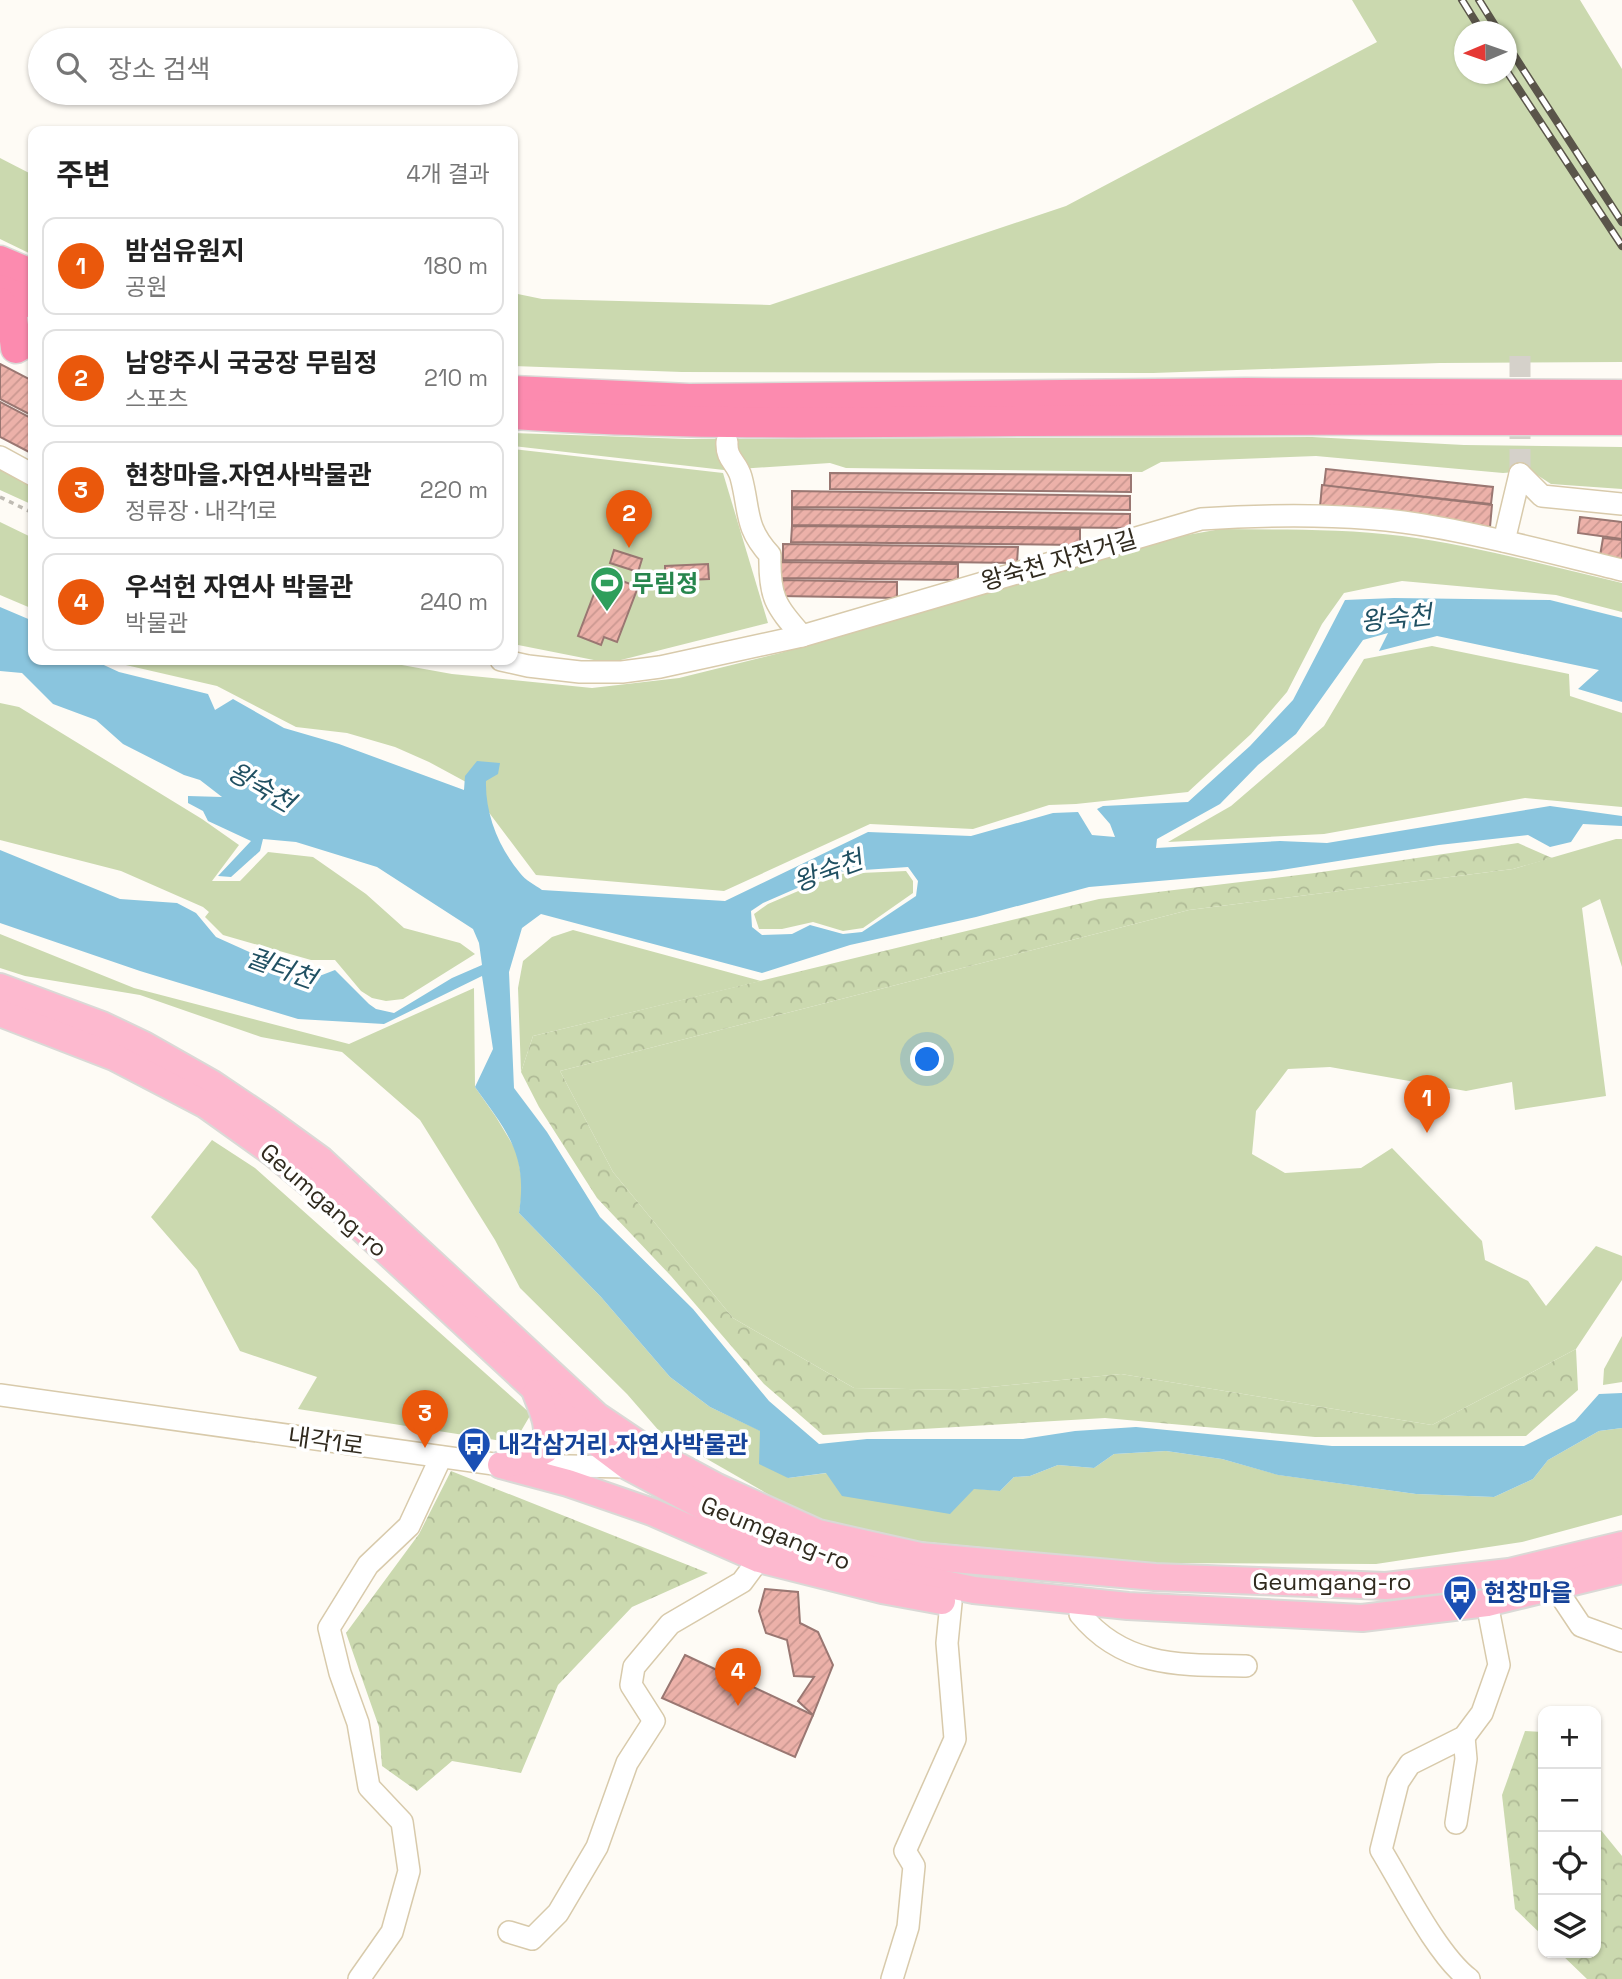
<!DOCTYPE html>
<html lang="ko">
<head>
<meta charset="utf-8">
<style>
	body { margin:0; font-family:"Space Grotesk","Noto Sans KR",sans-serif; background:#f2f2f2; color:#222 }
	.controls { position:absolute; right:21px; bottom:21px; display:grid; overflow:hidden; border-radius:14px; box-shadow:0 2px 5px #0004 }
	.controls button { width:63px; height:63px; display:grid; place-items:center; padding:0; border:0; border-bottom:2px solid #e0e0e0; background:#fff; color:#222; font:35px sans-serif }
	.compass { position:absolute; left:1454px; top:21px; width:63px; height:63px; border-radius:50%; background:#fff; box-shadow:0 2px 5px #0004; rotate:268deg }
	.you { position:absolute; left:928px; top:1060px; width:24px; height:24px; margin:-18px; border:5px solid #fff; border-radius:50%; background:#1a73e8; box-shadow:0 0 0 10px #1a73e833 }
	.badge { display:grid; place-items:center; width:46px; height:46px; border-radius:50%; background:#ea580c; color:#fff; font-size:23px; font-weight:700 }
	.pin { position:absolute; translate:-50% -58px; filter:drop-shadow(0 2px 4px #0008) }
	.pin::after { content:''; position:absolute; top:37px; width:24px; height:21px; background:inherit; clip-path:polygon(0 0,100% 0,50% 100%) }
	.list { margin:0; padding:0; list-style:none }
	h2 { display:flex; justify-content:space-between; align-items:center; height:91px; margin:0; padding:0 28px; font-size:30px }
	h2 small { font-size:23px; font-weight:400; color:#767676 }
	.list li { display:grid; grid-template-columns:46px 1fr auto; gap:21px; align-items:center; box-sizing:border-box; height:98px; margin:0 14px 14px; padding:0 14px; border:2px solid #e0e0e0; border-radius:14px }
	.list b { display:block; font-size:26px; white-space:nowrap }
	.list p { margin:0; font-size:23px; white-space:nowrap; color:#767676 }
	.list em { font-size:23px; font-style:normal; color:#767676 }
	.icon { flex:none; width:38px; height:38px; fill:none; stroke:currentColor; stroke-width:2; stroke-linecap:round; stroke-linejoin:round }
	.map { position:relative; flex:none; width:1622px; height:1979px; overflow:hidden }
	.search { position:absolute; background:#fff; box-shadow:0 2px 5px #0004; left:28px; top:28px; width:490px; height:77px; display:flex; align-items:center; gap:18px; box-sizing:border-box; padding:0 24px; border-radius:38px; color:#767676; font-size:26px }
	.panel { position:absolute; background:#fff; box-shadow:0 2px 5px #0004; left:28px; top:126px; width:490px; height:539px; border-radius:14px }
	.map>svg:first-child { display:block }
</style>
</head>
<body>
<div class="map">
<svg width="1622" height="1979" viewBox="0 0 1622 1979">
	<defs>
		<pattern id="forest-crowns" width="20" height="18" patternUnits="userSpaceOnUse" patternTransform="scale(1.75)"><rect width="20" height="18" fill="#cbd9af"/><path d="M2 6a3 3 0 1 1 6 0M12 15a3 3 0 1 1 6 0" fill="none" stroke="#afba96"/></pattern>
		<pattern id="building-hatch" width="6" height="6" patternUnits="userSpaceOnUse" patternTransform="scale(1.75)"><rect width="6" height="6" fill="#ecb1a9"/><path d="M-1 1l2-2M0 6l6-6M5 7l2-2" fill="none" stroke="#cb9891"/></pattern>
	</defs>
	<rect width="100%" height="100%" fill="#fefbf5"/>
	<!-- grass -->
	<g fill="#cbd9af" fill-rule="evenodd">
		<path d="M1352,0h228l42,69v293l-182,1 -287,10 -471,-1 -169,-6v-73l29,6 228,6 296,-99 311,-164zM1464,32h42v42h-42z"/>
		<polygon points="0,158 33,175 33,255 0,239"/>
		<polygon points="513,433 687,439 1312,437 1464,445 1622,447 1622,489 1551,484 1531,471 1503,473 1316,456 1161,462 1142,472 846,468 830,463 724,470 513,446"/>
		<polygon points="513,449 723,473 768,623 609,663 513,644"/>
		<polygon points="0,468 33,486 33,505 0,490"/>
		<polygon points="0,522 33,538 33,609 0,595"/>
		<path d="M1221,529c60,1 122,-1 181,7 75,10 147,30 220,47v29l-66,-17 -154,-14 -58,12 -22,31 -35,68 -36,42 -63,58 -112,12 -27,1 -76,24 -103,-5 -146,67 -188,-16 -70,-93 -37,-20 -34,-15 -48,-14 -51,-6 -79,-41 -100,-23 -5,-3h262l78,14 140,14 87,-10 101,-25 407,-118z"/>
		<polygon points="1432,646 1569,674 1570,696 1622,713 1622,807 1525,798 1324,834 1168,842 1231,806 1324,726 1364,659"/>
		<polygon points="0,703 19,707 202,819 239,845 212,881 240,881 268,852 313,857 366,894 404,928 460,943 475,954 403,999 386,1001 372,998 361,991 335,960 311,960 223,935 205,917 209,912 203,907 121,871 0,840"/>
		<polygon points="1616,839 1622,839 1622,967 1600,899 1582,908 1606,1096 1515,1110 1512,1082 1466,1091 1330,1067 1288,1069 1256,1111 1252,1154 1285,1173 1361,1168 1392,1148 1482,1241 1485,1260 1528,1281 1546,1306 1596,1246 1622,1256 1622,1280 1576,1349 1432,1425 1121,1374 960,1390 854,1388 733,1318 613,1172 560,1071 1189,910 1513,869"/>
		<polygon points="906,871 913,881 913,893 863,928 843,931 813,922 782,929 759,929 754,914 768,904 838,874"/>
		<polygon points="573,930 761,981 533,1036 521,1072 518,988 523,961 552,937"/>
		<polygon points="0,934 134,988 349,1044 474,988 475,1087 496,1117 517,1152 523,1187 519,1213 601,1297 670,1377 710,1407 761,1431 788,1478 827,1473 1000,1491 1014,1477 1030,1476 1058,1465 1094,1468 1114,1454 1166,1451 1222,1459 1279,1475 1416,1494 1494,1497 1533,1479 1548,1460 1599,1431 1622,1428 1622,1515 1522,1542 1376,1564 1153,1563 916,1541 820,1524 660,1432 627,1394 520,1288 495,1240 420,1120 342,1052 261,1037 140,995 25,976 0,968"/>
		<polygon points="212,1140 255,1168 531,1414 514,1443 298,1409 317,1377 240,1351 197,1270 151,1217"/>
		<polygon points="1622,1336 1622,1382 1603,1385 1604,1369"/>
	</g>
	<!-- forest -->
	<g fill="url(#forest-crowns)">
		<polygon points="1518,843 1552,858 1513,869 1189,910 560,1071 613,1172 733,1318 854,1388 960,1390 1121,1374 1432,1425 1576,1349 1578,1390 1526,1436 1315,1437 1105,1418 823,1435 764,1384 671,1276 597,1198 539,1107 521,1072 533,1036 1099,899 1315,873"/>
		<polygon points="451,1471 708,1573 632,1607 558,1685 521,1773 452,1761 417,1791 382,1766 379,1727 346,1633 419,1534"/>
		<polygon points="1525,1731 1543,1732 1543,1936 1515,1909 1502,1795"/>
		<polygon points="1596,1824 1622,1856 1622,1979 1587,1979 1560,1953 1596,1953"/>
	</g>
	<!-- water -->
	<path fill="#8ac5de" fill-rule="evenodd" d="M1394,598l156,2 72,18v84l-44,-13 21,-19 -162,-34 -58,15 9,-18 -25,7 -67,94 -38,31 -38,39 -63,35 -1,9 124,-7 47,2 223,-37 72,10v10l-39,-2 -12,18 -21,5 -22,-12 -89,10 -164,26 -186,16 -113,30 -126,28 -88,28 -221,-59 -19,14 -13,44 5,116 33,44 53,85 93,92 76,92 50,43 48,-5h156l52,-8 61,-4 196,19h192l51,-25 24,-27 23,-1v35l-23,3 -51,29 -15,19 -39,18 -78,-3 -138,-19 -56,-16 -56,-8 -52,3 -20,14 -36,-3 -28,11 -16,1 -14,14 -26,-2 -24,25 -108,-18 -16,-23 -38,5 -29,-14 1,-33 -50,-24 -40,-30 -69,-80 -82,-84c9,-59 -12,-81 -44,-126l18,-38 -11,-73 -98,48 -86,-5 -158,-48 -140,-48v-73l120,49 57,4 19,10 20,24 85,38h21l13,-5 34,34 7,5 18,4 58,-35 30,-13 -3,-22 -6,-14 -96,-62 -81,-25 -33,-3 -3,12 -29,26 -13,-1 33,-35 -43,-20 -5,-10 -15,-8v-7l34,1 -22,-17 -16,-5 -61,-31 -27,-24 -43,-16 -31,-31 -22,-2v-64l33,14v39h60l26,12 89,22 7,16 18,-11 51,29 55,16 125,46 1,-14 12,-15 23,2 -2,11 -12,7c-1,33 13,67 34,92 5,7 15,12 22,17l183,11 143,-69 103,4 82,-23 25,-1 14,23 23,2 -5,-13 -13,-15 6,-3 85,-4 62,-56 43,-46 52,-100zM908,867l10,14 -2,15 -54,36 -19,2 -33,-9 -18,9 -30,1 -10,-8 -1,-16 12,-8 71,-31z"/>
	<!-- building -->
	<g fill="url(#building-hatch)" stroke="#9a7772" stroke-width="2">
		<polygon points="0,364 33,381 33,416 0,399"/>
		<polygon points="0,402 33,419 33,454 0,437"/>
		<polygon points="1326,469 1493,487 1491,504 1324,486"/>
		<polygon points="830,473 1131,475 1131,492 830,489"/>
		<polygon points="1322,485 1492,505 1490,527 1320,507"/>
		<polygon points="792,491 1130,496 1130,510 792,507"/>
		<polygon points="792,509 1130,514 1130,528 792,525"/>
		<polygon points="1580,517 1622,522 1622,539 1578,533"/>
		<polygon points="792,526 1080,529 1080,545 791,542"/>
		<polygon points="1603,538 1622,540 1622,559 1600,556"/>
		<polygon points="783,544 1018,547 1017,563 783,560"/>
		<polygon points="614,550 642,559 638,572 610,563"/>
		<polygon points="780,562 958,564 958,580 779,578"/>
		<polygon points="708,564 709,579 665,581 665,566"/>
		<polygon points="602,573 638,587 617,642 604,637 601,645 578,636"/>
		<polygon points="780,580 897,582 897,598 780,596"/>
		<polygon points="765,1589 798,1592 800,1623 818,1632 833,1665 813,1715 798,1701 814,1677 794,1676 787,1640 766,1633 759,1611"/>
		<polygon points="685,1655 813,1715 795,1757 662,1698"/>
	</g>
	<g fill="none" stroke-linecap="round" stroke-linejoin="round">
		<!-- minor-tunnel -->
		<polyline stroke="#d5d1ca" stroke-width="21" stroke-dasharray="21 10" stroke-linecap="butt" points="1520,356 1520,474"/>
		<!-- minor casing -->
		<g stroke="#d8caab" stroke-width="24">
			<g id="minor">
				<path d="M727,442c-1,18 10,20 14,35 9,33 3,50 29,78 -1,42 5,50 32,81"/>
				<polyline points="0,457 33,475"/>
				<polyline points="1520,474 1542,496 1622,504"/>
				<polyline points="1504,541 1520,474"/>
				<path d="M501,660l27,6 52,6h42l38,-5 142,-31 399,-117c76,-5 159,-6 234,8 63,11 125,28 187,43"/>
				<polyline points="0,1395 501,1465 629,1467 632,1464"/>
				<polyline points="1555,1587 1581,1626 1622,1641"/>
				<path d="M1080,1614c44,54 102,51 166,52"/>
				<polyline points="1456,1823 1466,1759 1464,1737"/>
				<polyline points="509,1932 532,1939 558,1913 597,1847 627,1763 654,1721 631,1685 634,1667 670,1624 742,1582 759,1559"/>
				<polyline points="359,1979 392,1932 409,1871 402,1822 369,1787 358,1723 340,1673 329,1628 368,1565 409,1526 441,1457"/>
				<polyline points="892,1979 908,1927 914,1866 905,1851 955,1739 947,1643 951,1603"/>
				<path d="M1469,1979c-32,-24 -66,-93 -88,-129l17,-68 12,-18 54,-27 18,-24 17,-48 -12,-62"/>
			</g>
		</g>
		<!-- major casing -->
		<g stroke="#dad9d6" stroke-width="30">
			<g id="major">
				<polyline points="0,987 102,1025 144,1045 211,1083 266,1120 321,1160 597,1416 646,1449 717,1487 818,1533 920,1556 1155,1577 1386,1586 1509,1572 1622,1545"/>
				<polyline points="0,1013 114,1057 206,1105 273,1153 344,1212 576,1427 629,1467 727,1519 847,1564 974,1590 1128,1606 1362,1618 1487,1603 1622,1570"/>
				<polyline points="501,1465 568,1483 652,1512 759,1559 882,1590 942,1601"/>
				<path d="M502,1465l27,-6 16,-9c6,-22 -1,-37 -9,-57"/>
			</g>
		</g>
		<!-- highway casing -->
		<g stroke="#dad9d6" stroke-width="33">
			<g id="highway">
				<polyline points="0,261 33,275"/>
				<polyline points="0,290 33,303"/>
				<polyline points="0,303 12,318 16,348 33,338"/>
				<polyline points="513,391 689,399 1246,393 1622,395"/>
				<path d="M513,414c172,12 345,8 518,7 197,-2 394,-1 591,-1"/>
			</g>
		</g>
		<!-- path -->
		<polyline stroke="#bfbbb3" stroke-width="3.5" stroke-dasharray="5 5" stroke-linecap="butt" points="0,497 33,513"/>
		<!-- minor -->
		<use href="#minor" stroke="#fff" stroke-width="21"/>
		<!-- major -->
		<use href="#major" stroke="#fdb9cf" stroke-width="26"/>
		<!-- highway -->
		<use href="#highway" stroke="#fc8baf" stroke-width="30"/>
		<!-- rail casing -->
		<g stroke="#5a554a" stroke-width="8">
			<g id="rail">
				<polyline points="1462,0 1482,32"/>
				<polyline points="1479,0 1499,32"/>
				<polyline points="1506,43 1622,222"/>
				<polyline points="1506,70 1622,246"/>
			</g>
		</g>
		<!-- rail -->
		<use href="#rail" stroke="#fff" stroke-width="5" stroke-dasharray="16" stroke-linecap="butt"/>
	</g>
	<!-- icons -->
	<defs>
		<g id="stadium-pin" transform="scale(1.75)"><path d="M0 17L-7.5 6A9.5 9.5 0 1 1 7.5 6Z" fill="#2e9e5b" stroke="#fff"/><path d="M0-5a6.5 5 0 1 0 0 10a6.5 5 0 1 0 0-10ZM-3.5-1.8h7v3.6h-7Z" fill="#fff"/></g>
		<g id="bus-pin" transform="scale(1.75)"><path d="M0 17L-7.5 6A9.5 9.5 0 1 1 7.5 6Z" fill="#1a4fb4" stroke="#fff"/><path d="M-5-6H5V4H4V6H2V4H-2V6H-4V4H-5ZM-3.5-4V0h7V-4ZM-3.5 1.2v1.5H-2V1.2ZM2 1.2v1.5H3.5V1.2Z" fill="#fff"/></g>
	</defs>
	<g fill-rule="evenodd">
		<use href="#stadium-pin" x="607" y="583"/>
		<use href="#bus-pin" x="474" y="1444"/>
		<use href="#bus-pin" x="1460" y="1592"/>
	</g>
	<g text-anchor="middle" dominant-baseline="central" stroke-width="7" stroke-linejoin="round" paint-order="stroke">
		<!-- street labels -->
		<g font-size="24" fill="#302a1e" stroke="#fff">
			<text transform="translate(1059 560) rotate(-16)">왕숙천 자전거길</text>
			<text transform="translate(324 1200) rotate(41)">Geumgang-ro</text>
			<text transform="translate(326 1441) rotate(8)">내각1로</text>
			<text transform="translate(776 1533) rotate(22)">Geumgang-ro</text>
			<text x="1332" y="1581">Geumgang-ro</text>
		</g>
		<!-- leisure labels -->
		<g font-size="24" font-weight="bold" fill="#27864d" stroke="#fff" text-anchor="start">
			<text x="632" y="583">무림정</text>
		</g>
		<!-- transit labels -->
		<g font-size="24" font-weight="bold" fill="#164399" stroke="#fff" text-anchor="start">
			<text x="498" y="1444">내각삼거리.자연사박물관</text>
			<text x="1484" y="1592">현창마을</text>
		</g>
		<!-- water labels -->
		<g font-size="26" font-style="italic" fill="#205062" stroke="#fff">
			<text transform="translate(1396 618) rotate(-6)">왕숙천</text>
			<text transform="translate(261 787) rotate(30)">왕숙천</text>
			<text transform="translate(828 871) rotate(-20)">왕숙천</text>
			<text transform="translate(281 968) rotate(20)">궐터천</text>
		</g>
	</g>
</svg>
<div class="controls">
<button>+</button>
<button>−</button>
<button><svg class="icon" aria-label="locate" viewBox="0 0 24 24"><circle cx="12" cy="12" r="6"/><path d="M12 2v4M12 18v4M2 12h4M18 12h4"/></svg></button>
<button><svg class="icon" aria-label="layers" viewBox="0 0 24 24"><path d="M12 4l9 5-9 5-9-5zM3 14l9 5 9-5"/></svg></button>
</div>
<svg class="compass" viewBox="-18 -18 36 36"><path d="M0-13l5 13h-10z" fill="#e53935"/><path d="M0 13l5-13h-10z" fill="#767676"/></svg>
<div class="you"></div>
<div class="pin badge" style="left:1427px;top:1133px">1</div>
<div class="pin badge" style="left:629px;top:548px">2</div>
<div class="pin badge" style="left:425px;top:1448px">3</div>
<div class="pin badge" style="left:738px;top:1706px">4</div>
<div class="search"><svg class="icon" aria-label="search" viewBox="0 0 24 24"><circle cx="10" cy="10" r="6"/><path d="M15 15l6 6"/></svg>장소 검색</div>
<section class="panel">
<h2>주변<small>4개 결과</small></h2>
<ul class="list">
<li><span class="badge">1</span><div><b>밤섬유원지</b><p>공원</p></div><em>180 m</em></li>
<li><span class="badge">2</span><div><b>남양주시 국궁장 무림정</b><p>스포츠</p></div><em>210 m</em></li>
<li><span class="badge">3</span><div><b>현창마을.자연사박물관</b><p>정류장 · 내각1로</p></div><em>220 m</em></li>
<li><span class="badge">4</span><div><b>우석헌 자연사 박물관</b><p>박물관</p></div><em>240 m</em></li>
</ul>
</section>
</div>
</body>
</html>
